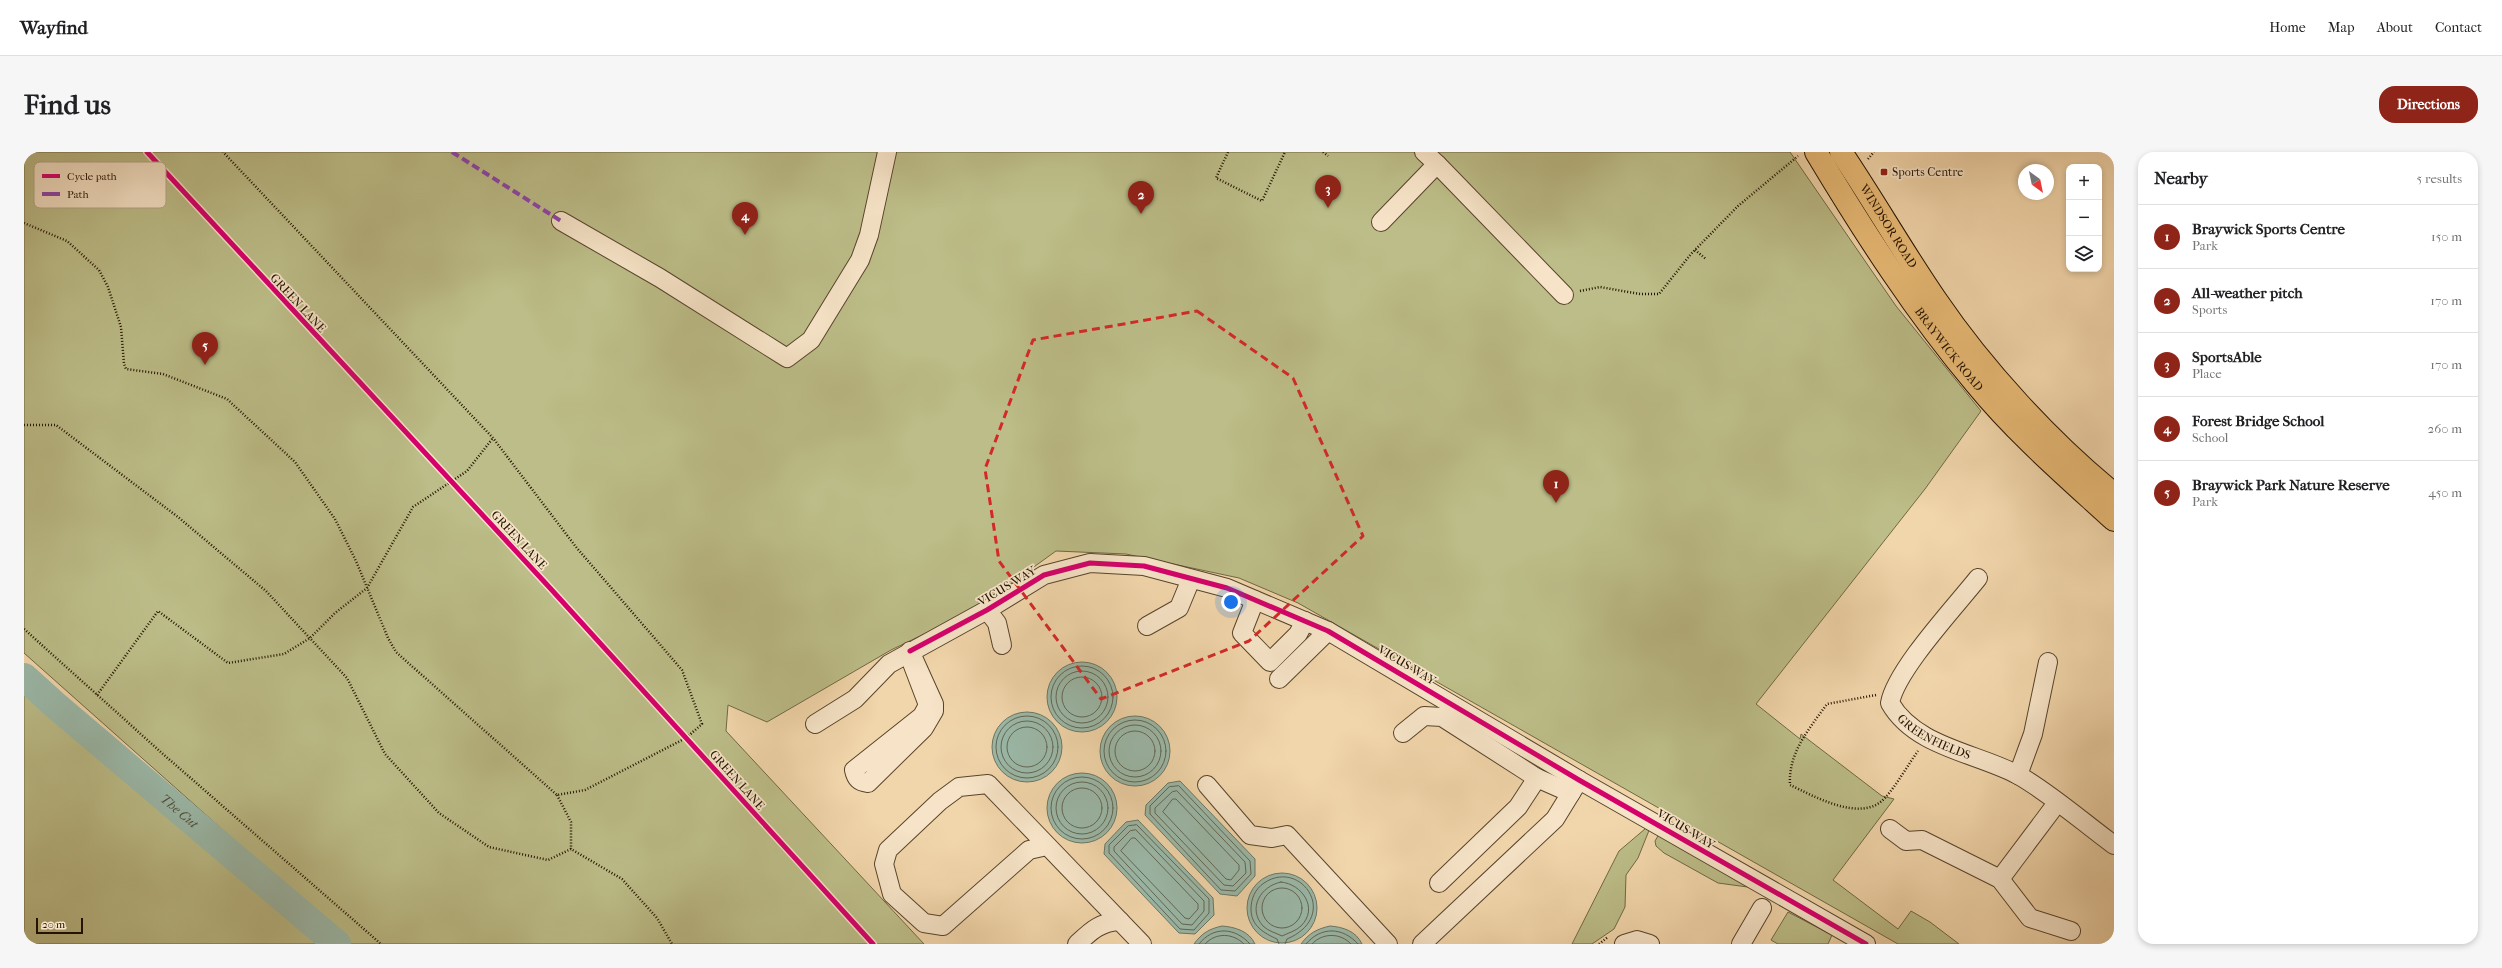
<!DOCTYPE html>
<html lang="en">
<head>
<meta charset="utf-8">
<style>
	body { margin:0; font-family:"IM FELL French Canon",serif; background:#f6f6f6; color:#202124 }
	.controls { position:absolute; right:12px; top:12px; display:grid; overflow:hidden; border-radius:8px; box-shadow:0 2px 6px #0003 }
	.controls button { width:36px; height:36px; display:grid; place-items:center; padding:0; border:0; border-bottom:1px solid #e0e0e0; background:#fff; color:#202124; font:20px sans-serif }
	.compass { position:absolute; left:1994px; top:12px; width:36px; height:36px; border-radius:50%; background:#fff; box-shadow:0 2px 6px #0003; rotate:147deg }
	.scale { position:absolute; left:12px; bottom:10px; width:47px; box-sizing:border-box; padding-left:4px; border:2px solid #241300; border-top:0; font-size:11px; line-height:14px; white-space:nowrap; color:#241300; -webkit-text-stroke:3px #f7e4c8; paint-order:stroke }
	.you { position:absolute; left:1207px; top:450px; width:14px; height:14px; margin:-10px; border:3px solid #fff; border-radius:50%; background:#1a73e8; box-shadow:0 0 0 6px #1a73e833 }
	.badge { display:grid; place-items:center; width:26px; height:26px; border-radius:50%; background:#8f2418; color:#fff; font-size:13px; font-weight:700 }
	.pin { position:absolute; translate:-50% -33px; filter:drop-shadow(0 1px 2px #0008) }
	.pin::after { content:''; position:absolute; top:21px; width:14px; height:12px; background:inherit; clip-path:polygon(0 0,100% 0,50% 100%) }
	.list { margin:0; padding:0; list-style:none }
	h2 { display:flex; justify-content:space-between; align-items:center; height:52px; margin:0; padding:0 16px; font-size:17px }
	h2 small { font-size:13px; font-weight:400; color:#757577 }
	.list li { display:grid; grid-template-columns:26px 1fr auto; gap:12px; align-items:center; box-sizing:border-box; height:64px; padding:0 16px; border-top:1px solid #e0e0e0 }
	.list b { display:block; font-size:15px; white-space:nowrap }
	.list p { margin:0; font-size:13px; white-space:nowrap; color:#757577 }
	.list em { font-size:13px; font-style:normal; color:#757577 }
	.icon { flex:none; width:22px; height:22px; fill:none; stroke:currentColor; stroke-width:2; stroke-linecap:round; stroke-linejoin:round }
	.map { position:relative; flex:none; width:2090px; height:792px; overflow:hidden; border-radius:16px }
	header { display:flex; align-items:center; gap:24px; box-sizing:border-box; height:56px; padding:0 20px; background:#fff; border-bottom:1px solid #e0e0e0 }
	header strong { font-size:19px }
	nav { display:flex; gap:22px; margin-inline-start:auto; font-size:14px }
	.intro { display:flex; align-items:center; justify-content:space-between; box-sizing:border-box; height:96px; padding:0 24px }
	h1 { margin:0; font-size:28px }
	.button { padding:10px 18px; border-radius:16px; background:#8f2418; color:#fff; font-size:14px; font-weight:700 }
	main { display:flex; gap:24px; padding:0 24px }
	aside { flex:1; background:#fff; border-radius:16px; box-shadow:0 2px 6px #0003 }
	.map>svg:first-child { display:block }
</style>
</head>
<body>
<header>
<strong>Wayfind</strong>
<nav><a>Home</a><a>Map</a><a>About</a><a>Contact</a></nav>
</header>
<div class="intro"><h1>Find us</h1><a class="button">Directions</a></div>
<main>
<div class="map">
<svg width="2090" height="792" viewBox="0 0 2090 792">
	<rect width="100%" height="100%" fill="#f2d6ab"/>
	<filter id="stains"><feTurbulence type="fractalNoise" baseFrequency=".005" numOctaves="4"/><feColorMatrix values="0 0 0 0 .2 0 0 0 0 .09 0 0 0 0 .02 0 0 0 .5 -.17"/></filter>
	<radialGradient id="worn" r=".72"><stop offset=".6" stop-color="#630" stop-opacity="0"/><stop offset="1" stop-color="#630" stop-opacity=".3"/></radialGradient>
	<!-- green -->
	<g fill="#bcbd88" stroke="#706844">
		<polygon points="0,0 1766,0 1872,154 1957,259 1901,337 1732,552 1776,587 1777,582 1858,644 1870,647 1809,728 1874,777 1887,759 1906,770 1935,792 1874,792 1274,451 1215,426 1102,402 1032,399 950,458 867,498 743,570 704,553 702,579 900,792 327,792 0,501"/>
		<polygon points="0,541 304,792 0,792"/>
		<polygon points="1628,671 1614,706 1602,723 1601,755 1590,777 1568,792 1548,792 1595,699"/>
		<polygon points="1638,677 1731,736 1694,731 1640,701 1632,694 1631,689"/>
		<polygon points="1764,760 1808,783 1804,792 1754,792 1747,788"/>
	</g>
	<!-- water -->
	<g fill="#9bb9a9" stroke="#6b7765">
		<circle cx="1058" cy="545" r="35"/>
		<circle cx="1003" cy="595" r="35"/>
		<circle cx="1111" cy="599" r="35"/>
		<circle cx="1058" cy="656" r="35"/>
		<polygon points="1156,629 1231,707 1231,724 1213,744 1196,742 1121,663 1122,653 1144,631"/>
		<polygon points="1114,668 1189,746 1190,763 1171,782 1155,781 1080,702 1081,692 1102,670"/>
		<circle cx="1258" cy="756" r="35"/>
		<path d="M1198,774c13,1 27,5 33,18h-61c8,-11 15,-15 28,-18z"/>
		<path d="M1306,774c13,1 26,5 32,18h-61c8,-11 16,-15 29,-18z"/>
	</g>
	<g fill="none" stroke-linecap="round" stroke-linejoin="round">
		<!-- shore -->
		<g stroke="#606654" stroke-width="1">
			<circle cx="1058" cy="545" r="31"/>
			<circle cx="1058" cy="545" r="26"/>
			<circle cx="1058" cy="545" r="20"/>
			<circle cx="1003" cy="595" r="31"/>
			<circle cx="1111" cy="599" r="31"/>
			<circle cx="1003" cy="595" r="26"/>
			<circle cx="1111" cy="599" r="26"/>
			<circle cx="1003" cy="595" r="20"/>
			<circle cx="1111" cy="599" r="20"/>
			<circle cx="1058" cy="656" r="31"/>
			<circle cx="1058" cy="656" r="26"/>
			<polygon points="1155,634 1226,709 1227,722 1211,739 1197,738 1126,662 1126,654 1145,635"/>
			<circle cx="1058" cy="656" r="20"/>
			<polygon points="1153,639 1221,710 1222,721 1209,734 1200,733 1131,661 1131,656 1148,640"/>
			<polygon points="1149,647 1152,647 1215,713 1215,718 1207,728 1202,727 1139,660"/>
			<polygon points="1113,673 1185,747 1185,761 1170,778 1156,777 1085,701 1085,693 1104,674"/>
			<polygon points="1112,678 1180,749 1180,759 1168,773 1158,772 1090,699 1090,695 1106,679"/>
			<polygon points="1108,686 1111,686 1174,752 1174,757 1165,767 1161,766 1097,699"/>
			<path d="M1257,730c21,2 38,26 20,44 -5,5 -13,7 -19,10 -6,-3 -14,-5 -19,-10 -16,-18 -2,-40 18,-44z"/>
			<circle cx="1258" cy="756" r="20"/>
			<path d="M1175,792c14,-18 36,-17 51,0"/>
			<path d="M1181,792c11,-12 28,-11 39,0"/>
			<path d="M1255,792l-2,-5c-13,-6 -26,-13 -26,-30 0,-10 4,-20 13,-26 37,-25 77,33 23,56l-2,5"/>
			<path d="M1282,792c15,-18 37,-17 52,0"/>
			<path d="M1288,792c11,-12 29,-11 39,0"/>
		</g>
		<!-- river -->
		<path stroke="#9bb9a9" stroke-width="28" id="s1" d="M0,525l31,28 282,239"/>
		<!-- minor casing -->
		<g stroke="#58442b" stroke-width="20">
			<g id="minor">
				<polyline points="1413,12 1540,143"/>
				<polyline points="537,69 636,126 763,206 787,188 836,108 845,83 863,0"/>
				<polyline points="1357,70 1413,12 1400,0"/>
				<path id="s2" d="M1954,426c-23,29 -82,92 -88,125 25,44 87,50 128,72 32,18 66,48 96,70"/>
				<polyline points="1231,448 1218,481 1246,510 1274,482 1281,469"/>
				<polyline points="963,458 973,471 978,493"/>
				<polyline points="1123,474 1155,456 1167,427"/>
				<path d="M886,499l24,53v7l-10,17 -56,55c-9,-1 -12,-4 -14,-13l68,-54 6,-11 -16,-42z"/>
				<polyline points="1255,527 1304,479"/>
				<polyline points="791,572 831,547 865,512 963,458 1020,423 1066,411 1120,414 1203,436 1304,479 1555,628 1842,792"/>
				<polyline points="1379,581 1400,564 1418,565 1513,626 1547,641"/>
				<polyline points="1994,623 2009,582 2024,510"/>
				<polyline points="1183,633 1226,683 1248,686 1263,683 1364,792"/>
				<polyline points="1866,677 1882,689 1898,688 1976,727 2006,766 2047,779"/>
				<polyline points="1023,694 1005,698 919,774 900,771 868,742 860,712 864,698 916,649 935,635 964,632 1118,792"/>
				<polyline points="1976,727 2033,651"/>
				<polyline points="1415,731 1494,655 1513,626"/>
				<path d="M1053,792c14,-13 23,-22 43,-23"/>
				<polyline points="1398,792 1531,667 1555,628"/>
				<polyline points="1600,792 1613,788 1626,792"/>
				<polyline points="1717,792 1738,756"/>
			</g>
		</g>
		<!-- major casing -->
		<g stroke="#241300" stroke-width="24">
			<g id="major">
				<path id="s3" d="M1792,0c48,80 100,161 160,232 41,50 90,92 138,136"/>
				<path id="s4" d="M1817,0c33,49 62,100 95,148 47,69 113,141 178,194"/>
			</g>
		</g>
		<!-- path -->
		<g stroke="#241300" stroke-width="2.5" stroke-dasharray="1 2" stroke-linecap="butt">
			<polyline points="1204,0 1192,26 1238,49 1261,0"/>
			<polyline points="1299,0 1304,4"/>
			<polyline points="1844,7 1850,0"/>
			<polyline points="0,71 43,89 75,118 84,135 97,175 100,212 102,217 139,222 203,247 271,310 311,367 332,409 364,486 372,500 533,643 561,638 662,586 678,572 658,518 552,395 469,286 199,0"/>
			<polyline points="1671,98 1682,107"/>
			<polyline points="1556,139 1576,135 1616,142 1635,142 1667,102 1714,54 1774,4"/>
			<polyline points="0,273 32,273 154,365 242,439 323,526 361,602 415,661 465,695 524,708 547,697 598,727 633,766 648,792"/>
			<polyline points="0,477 139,602 357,792"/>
			<polyline points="73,543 134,459 204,511 260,502 286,486 311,461 343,436 389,355 443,319 469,286"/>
			<path d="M1852,543l-49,9c-18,25 -39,49 -37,81 24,11 70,38 94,14 13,-14 23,-33 34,-48"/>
			<polyline points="533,643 547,670 547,697"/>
			<polyline points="1575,792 1584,785"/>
		</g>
		<!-- minor -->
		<use href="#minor" stroke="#f7e4c8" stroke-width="18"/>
		<!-- major -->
		<use href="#major" stroke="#e9bb76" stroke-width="22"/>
		<!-- quiet -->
		<polyline stroke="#8e44ad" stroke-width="4" stroke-dasharray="8 4" stroke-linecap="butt" points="428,0 537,69"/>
		<!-- cycleway casing -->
		<g stroke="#f7e4c8" stroke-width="8">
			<g id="cycleway">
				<polyline points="123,0 526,436 849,792"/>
				<polyline points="886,499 963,458 1020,423 1066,411 1120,414 1203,436 1304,479 1555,628 1842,792"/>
			</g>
		</g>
		<!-- cycleway -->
		<use href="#cycleway" stroke="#d6006c" stroke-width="5"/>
	</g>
	<!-- marked area -->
	<path fill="none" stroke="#d62828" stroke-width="3" stroke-dasharray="8 5" stroke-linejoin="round" d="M1173,159l96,67 70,158 -114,105 -148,58 -102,-138 -14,-92 48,-129z"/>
	<!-- markers -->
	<rect fill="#8f2418" stroke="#f7e4c8" stroke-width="1.5" x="1856" y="16" width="8" height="8" rx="2"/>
	<g text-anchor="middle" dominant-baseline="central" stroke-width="3.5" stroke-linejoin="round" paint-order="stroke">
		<!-- poi labels -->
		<g font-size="12" fill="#241300" stroke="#f7e4c8" text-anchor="start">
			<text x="1868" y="20">Sports Centre</text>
		</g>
		<!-- street labels -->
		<g font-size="12" fill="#241300" stroke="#f7e4c8">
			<text stroke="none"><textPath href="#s4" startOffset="88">WINDSOR ROAD</textPath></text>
			<text transform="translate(274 151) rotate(47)">GREEN LANE</text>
			<text stroke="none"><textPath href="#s3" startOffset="238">BRAYWICK ROAD</textPath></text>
			<text transform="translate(495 388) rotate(47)">GREEN LANE</text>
			<text transform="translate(983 434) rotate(-31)">VICUS WAY</text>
			<text transform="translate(1383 513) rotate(31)">VICUS WAY</text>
			<text stroke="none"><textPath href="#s2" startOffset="211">GREENFIELDS</textPath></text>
			<text transform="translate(713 628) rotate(48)">GREEN LANE</text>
			<text transform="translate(1662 677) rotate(31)">VICUS WAY</text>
		</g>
		<!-- water labels -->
		<g font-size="13" font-style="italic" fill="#4e4d3b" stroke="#f7e4c8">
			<text stroke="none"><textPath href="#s1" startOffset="205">The Cut</textPath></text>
		</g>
	</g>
	<!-- legend -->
	<rect x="10" y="10" width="132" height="46" rx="6" fill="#f7e4c8" stroke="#b8a58c" stroke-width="1"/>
	<rect x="18" y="22" width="18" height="4" fill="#d6006c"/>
	<rect x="18" y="40" width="18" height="4" fill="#8e44ad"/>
	<g font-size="11" fill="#241300">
		<text x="43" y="28">Cycle path</text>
		<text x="43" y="46">Path</text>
	</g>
	<rect width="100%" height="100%" filter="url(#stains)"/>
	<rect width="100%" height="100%" fill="url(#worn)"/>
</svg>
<div class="controls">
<button>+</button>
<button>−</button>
<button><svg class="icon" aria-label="layers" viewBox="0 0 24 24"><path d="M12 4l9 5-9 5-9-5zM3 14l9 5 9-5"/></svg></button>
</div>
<svg class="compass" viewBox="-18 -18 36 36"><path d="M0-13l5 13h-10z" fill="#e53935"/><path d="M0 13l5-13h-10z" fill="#757577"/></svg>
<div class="scale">20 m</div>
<div class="you"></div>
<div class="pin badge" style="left:1532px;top:351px">1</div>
<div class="pin badge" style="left:1117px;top:62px">2</div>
<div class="pin badge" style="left:1304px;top:56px">3</div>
<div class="pin badge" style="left:721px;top:83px">4</div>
<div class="pin badge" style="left:181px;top:213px">5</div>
</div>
<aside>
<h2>Nearby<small>5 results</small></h2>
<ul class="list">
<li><span class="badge">1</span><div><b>Braywick Sports Centre</b><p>Park</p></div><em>150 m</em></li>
<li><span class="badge">2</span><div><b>All-weather pitch</b><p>Sports</p></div><em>170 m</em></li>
<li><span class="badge">3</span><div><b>SportsAble</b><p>Place</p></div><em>170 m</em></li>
<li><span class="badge">4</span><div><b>Forest Bridge School</b><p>School</p></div><em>260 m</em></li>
<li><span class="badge">5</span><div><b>Braywick Park Nature Reserve</b><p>Park</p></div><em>450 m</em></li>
</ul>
</aside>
</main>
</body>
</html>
